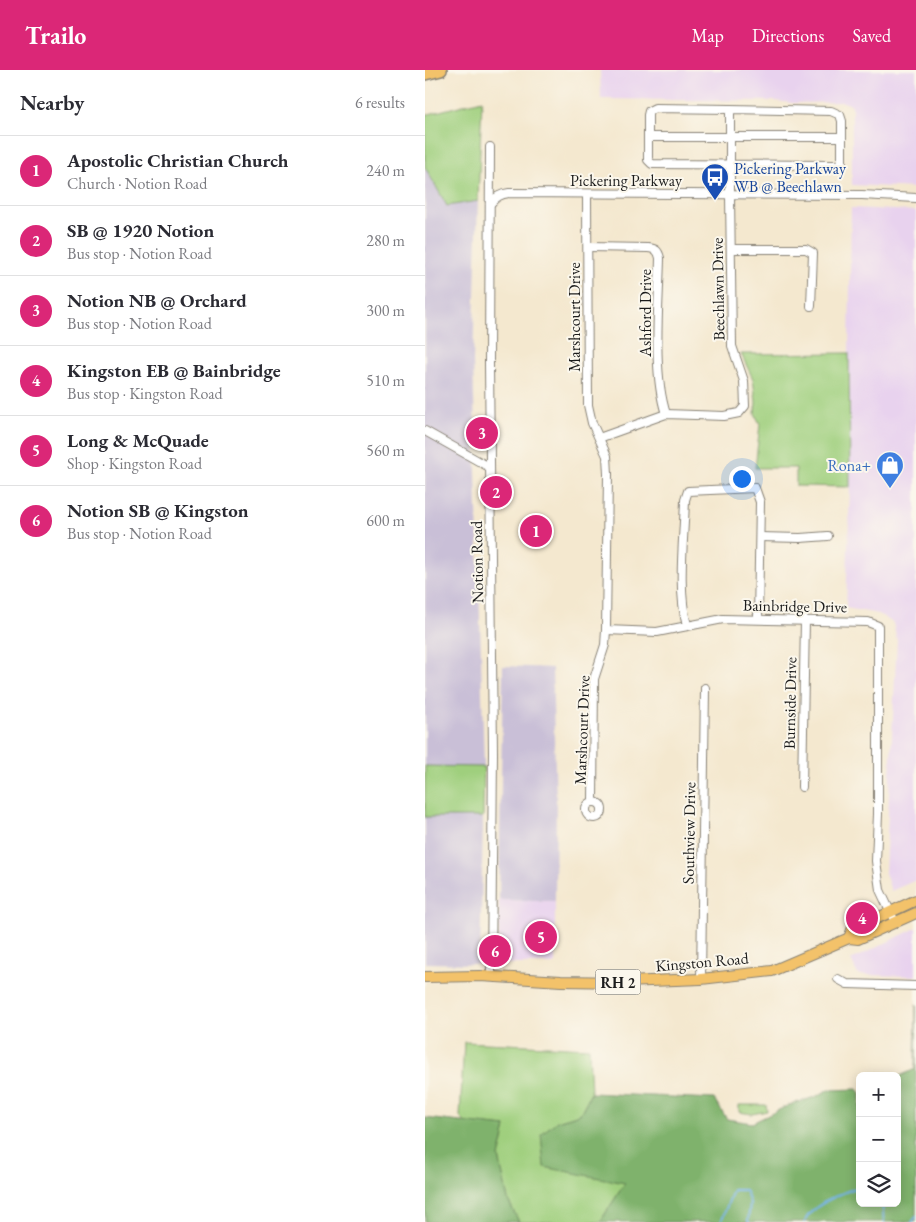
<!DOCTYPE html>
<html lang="en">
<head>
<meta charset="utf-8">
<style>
	body { margin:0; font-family:"EB Garamond",serif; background:#f2f2f3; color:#2b2b33 }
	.controls { position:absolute; right:15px; bottom:15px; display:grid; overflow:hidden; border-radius:8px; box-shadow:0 2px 12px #0003 }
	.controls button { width:45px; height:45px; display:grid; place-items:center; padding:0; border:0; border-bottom:1px solid #e1e1e2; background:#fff; color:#2b2b33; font:25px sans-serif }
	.you { position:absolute; left:316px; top:408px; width:18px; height:18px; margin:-12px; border:4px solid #fff; border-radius:50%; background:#1a73e8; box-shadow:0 0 0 8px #1a73e833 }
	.badge { display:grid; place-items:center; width:32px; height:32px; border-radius:50%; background:#db2777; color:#fff; font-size:16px; font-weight:700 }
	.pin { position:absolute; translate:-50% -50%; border:2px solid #fff; box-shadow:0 1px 5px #0006 }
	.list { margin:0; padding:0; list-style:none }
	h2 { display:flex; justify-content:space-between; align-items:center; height:65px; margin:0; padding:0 20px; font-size:21px }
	h2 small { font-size:16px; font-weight:400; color:#7c7c81 }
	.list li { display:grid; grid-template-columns:32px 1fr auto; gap:15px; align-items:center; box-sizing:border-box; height:70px; padding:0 20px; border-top:1px solid #e1e1e2 }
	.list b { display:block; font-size:19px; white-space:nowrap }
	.list p { margin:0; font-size:16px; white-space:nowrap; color:#7c7c81 }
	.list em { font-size:16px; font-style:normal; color:#7c7c81 }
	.icon { flex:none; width:28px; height:28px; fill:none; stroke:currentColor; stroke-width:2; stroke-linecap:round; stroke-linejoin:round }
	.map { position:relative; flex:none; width:491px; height:1152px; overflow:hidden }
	header { display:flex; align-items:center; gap:30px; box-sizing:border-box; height:70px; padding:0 25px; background:#db2777; color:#fff }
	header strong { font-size:24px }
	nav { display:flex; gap:28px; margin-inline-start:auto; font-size:18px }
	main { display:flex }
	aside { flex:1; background:#fff }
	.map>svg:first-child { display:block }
</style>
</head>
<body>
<header>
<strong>Trailo</strong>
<nav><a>Map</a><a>Directions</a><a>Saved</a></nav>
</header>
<main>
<aside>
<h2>Nearby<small>6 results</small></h2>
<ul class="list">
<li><span class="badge">1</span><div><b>Apostolic Christian Church</b><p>Church · Notion Road</p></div><em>240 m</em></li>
<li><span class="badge">2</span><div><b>SB @ 1920 Notion</b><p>Bus stop · Notion Road</p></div><em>280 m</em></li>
<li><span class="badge">3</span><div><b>Notion NB @ Orchard</b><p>Bus stop · Notion Road</p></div><em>300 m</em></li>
<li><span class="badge">4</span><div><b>Kingston EB @ Bainbridge</b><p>Bus stop · Kingston Road</p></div><em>510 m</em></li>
<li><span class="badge">5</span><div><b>Long &amp; McQuade</b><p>Shop · Kingston Road</p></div><em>560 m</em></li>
<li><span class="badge">6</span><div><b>Notion SB @ Kingston</b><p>Bus stop · Notion Road</p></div><em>600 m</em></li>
</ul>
</aside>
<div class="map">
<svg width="491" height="1152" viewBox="0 0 491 1152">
	<rect width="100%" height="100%" fill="#fbf7ec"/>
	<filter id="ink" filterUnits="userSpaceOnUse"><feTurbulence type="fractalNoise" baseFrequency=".02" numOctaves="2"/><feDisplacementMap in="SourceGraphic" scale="10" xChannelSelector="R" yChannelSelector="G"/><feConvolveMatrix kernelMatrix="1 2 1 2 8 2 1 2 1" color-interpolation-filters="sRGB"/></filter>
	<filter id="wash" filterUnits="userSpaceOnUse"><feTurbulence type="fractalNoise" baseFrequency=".0096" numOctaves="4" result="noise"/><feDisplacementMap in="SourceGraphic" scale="20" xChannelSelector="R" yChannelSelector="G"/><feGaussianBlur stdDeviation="1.12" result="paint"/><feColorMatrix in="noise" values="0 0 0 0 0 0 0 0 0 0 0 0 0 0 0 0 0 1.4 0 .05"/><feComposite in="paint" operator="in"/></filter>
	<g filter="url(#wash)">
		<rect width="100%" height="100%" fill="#f4e8cf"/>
		<!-- built -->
		<g fill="#e8d2ee">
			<polygon points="175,0 491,0 491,118 427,115 427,35 418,32 367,33 351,31 176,29"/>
			<polygon points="426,138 491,141 491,810 466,821 460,803 472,570 468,553 454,544 421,538 425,417 424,283"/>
			<polygon points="74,830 130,831 130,894 74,894"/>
			<polygon points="491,858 491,906 433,905 426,890"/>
		</g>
		<!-- industrial -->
		<g fill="#c9bfd7">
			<polygon points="0,97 22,136 53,131 48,290 59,697 0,696"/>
			<polygon points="78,596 127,598 131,732 130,831 74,830"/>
			<polygon points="0,747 58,747 55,894 0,893"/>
		</g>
		<!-- green -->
		<g fill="#9fcf7d" stroke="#5e764c">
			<polygon points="57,30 53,131 22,136 0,97 0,45"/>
			<polygon points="424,283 425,417 371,416 371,398 330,398 335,354 330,344 331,332 328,309 316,284"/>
			<polygon points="0,696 59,697 58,747 0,747"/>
			<polygon points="39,972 164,978 166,1023 155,1044 132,1051 200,1113 175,1152 94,1152 83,1130 74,1087 81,1057 40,1053 35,1046"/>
			<polygon points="314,1035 341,1035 342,1041 327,1044 314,1042"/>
		</g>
		<!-- forest -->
		<g fill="#7fb26c" stroke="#4e6744">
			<polygon points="491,935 491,1152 175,1152 200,1113 119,1097 116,1064 132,1051 155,1044 166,1023 289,1029 302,1049 327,1053 364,1035 390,1027 403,1020 432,1019 435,1023 435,1133 472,1133 472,1010 473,1007 490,999"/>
			<polygon points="0,1048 81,1057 74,1087 83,1130 94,1152 0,1152"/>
		</g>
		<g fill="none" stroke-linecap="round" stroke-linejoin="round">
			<!-- stream -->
			<g stroke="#73b2e6" stroke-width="2">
				<polyline points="457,1133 459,1152"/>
				<polyline points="296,1152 308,1120 320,1120 325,1133 323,1151 324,1152"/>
				<path d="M380,1152c4,-16 40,-31 55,-35"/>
				<polyline points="487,1152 491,1147"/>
			</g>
		</g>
	</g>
	<g filter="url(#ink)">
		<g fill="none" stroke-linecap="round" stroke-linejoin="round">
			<!-- minor casing -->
			<g stroke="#888276" stroke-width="10">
				<g id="minor">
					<polyline points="223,67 417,67"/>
					<polyline points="65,77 64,293 68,683 66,907"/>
					<polyline points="162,124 163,335 167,353 182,386 183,404 181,560 232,562 298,549 443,552 453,556 453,744 451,791 455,820 470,852"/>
					<path d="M65,134c6,-7 10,-10 19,-11l353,2 54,3"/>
					<path d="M163,177l60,1c8,1 10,2 12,10 -1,47 -8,113 6,156"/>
					<polyline points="306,179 381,179 388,183 386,236"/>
					<polyline points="0,361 64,397"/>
					<polyline points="174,368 241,344 299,346 314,343 320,336 319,311 307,276 305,125 305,39 406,41 415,45 417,51 417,91 416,94 410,95 227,94 223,90 223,45 224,41 230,38 305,39"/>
					<polyline points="335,467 375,468 403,466"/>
					<path d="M262,555c-10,-35 -3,-87 -2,-125l3,-9 67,-3 5,14 -2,117"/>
					<polyline points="377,717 380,550"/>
					<polyline points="168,732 169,609 180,575 181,560"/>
					<circle cx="169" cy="740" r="8"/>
					<polyline points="276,909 280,618"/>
					<polyline points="413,909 422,914 491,916"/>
				</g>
			</g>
			<!-- major casing -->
			<g stroke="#888276" stroke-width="12">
				<g id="major">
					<polyline points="424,868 427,860 491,830"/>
					<polyline points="0,907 55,906 136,911 200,912 276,909 347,901 424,868 433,869 491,843"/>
				</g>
			</g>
			<!-- highway casing -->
			<g stroke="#888276" stroke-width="14">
				<polyline id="highway" points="0,4 16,0"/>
			</g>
			<!-- minor -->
			<use href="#minor" stroke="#fff" stroke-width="8"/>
			<!-- major -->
			<use href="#major" stroke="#f3c26a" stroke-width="10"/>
			<!-- highway -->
			<use href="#highway" stroke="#f3c26a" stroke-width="11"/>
		</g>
	</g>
	<!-- icons -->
	<defs>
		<g id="bus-pin" transform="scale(1.4375)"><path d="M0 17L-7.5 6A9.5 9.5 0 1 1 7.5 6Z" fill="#1a4fb4" stroke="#fbf7ec"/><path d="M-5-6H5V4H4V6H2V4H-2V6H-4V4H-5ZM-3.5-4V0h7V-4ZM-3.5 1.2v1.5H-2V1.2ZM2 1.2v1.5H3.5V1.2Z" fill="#fff"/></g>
		<g id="shop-pin" transform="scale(1.4375)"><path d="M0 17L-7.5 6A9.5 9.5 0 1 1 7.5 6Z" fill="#3f7fe0" stroke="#fbf7ec"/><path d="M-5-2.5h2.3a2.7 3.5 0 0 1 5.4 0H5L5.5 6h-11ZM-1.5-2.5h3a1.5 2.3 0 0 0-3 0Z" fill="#fff"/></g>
	</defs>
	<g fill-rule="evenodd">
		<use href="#bus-pin" x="290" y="107"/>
		<use href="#shop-pin" x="465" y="395"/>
	</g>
	<g text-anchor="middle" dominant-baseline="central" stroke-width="4" stroke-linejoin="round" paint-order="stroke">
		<!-- shield labels -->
		<rect fill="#fbf7ec" stroke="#5f5e5a" stroke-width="1" x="170.5" y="899.5" width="45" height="25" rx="4"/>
		<g font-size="15" font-weight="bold" fill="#1c1c1c">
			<text x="193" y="912">RH 2</text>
		</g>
		<!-- transit labels -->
		<g font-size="16" fill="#164399" stroke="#fbf7ec" text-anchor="start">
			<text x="309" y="98">Pickering Parkway<tspan x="309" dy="18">WB @ Beechlawn</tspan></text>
		</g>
		<!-- street labels -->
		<g font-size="16" fill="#1c1c1c" stroke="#fbf7ec">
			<text x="201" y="110">Pickering Parkway</text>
			<text transform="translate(293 219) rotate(-91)">Beechlawn Drive</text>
			<text transform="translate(220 243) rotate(-90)">Ashford Drive</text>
			<text transform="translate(149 247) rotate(-90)">Marshcourt Drive</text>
			<text transform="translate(52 492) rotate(-91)">Notion Road</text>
			<text transform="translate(370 536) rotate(1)">Bainbridge Drive</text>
			<text transform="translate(365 633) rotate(-89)">Burnside Drive</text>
			<text transform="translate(157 660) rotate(-88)">Marshcourt Drive</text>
			<text transform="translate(264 763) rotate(-89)">Southview Drive</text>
			<text transform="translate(277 892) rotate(-5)">Kingston Road</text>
		</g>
		<!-- shop labels -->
		<g font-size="16" fill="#366cbe" stroke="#fbf7ec" text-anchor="end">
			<text x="446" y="395">Rona+</text>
		</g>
	</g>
</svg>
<div class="controls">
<button>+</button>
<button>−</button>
<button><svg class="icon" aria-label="layers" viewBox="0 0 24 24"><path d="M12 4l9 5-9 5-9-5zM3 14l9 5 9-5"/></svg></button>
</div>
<div class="you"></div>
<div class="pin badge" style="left:111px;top:461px">1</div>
<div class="pin badge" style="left:71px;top:422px">2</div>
<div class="pin badge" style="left:57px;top:363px">3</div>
<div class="pin badge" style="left:437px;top:848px">4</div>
<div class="pin badge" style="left:116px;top:867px">5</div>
<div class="pin badge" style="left:70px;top:881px">6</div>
</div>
</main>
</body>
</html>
